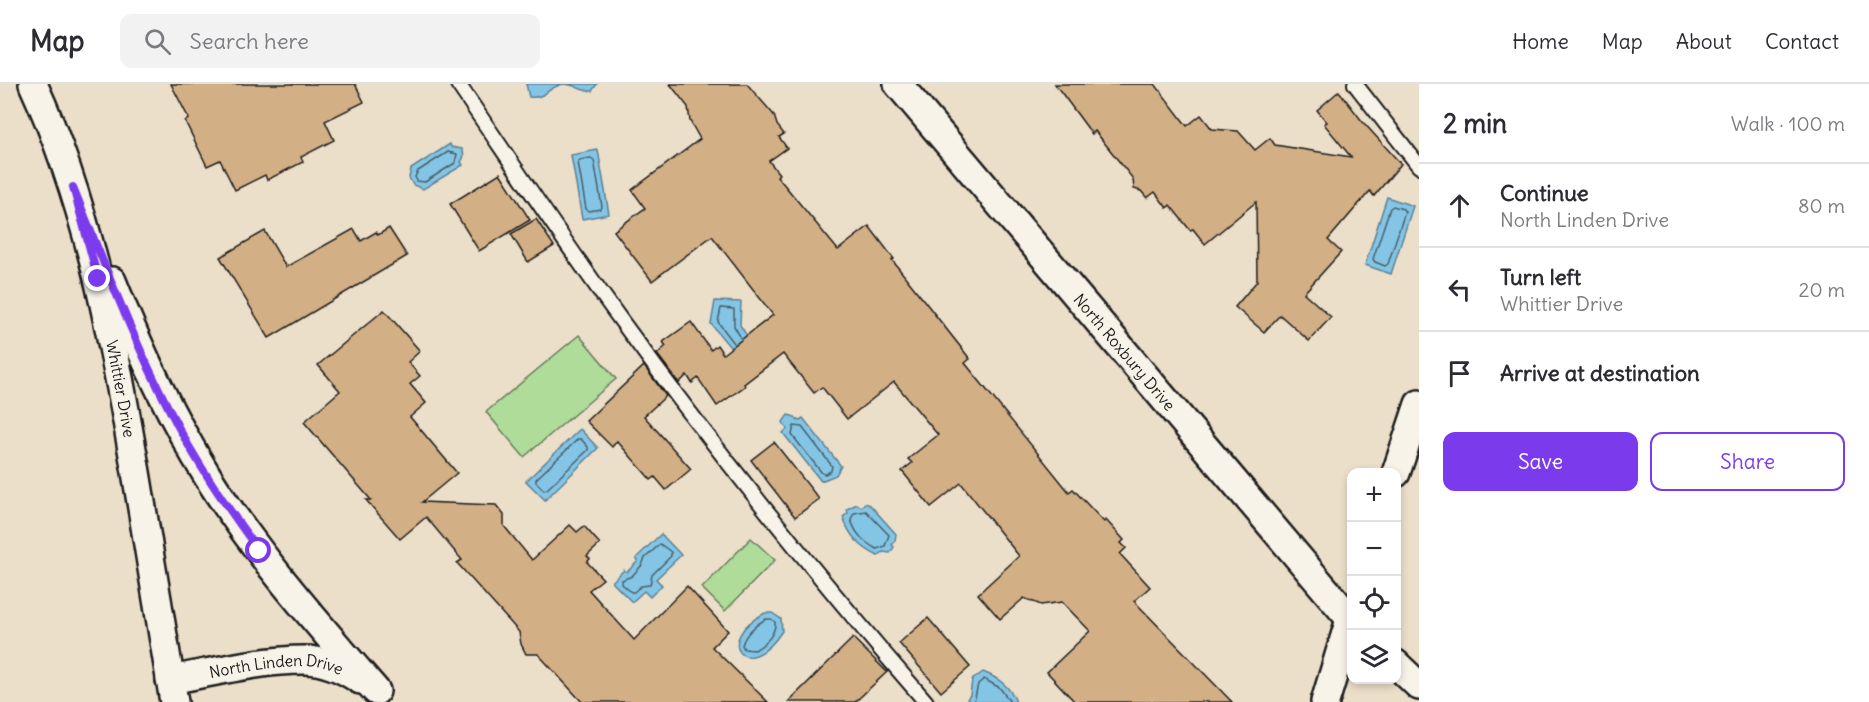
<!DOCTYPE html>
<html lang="en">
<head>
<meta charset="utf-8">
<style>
	body { margin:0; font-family:Delius,sans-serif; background:#f2f2f3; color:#2b2b33 }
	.controls { position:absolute; right:18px; bottom:18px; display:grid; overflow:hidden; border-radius:12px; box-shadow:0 3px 9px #0003 }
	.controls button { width:54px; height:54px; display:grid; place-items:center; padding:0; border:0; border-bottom:2px solid #e1e1e2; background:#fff; color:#2b2b33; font:30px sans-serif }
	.stop { position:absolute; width:18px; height:18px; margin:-14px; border:4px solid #7c3aed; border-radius:50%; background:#fff }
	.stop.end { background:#7c3aed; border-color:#fff; box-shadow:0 2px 6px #0008 }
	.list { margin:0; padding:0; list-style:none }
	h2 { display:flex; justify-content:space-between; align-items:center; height:78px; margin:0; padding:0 24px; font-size:26px }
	h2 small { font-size:20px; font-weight:400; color:#7c7c81 }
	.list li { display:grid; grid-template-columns:39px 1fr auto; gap:18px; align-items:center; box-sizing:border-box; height:84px; padding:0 24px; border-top:2px solid #e1e1e2 }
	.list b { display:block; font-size:22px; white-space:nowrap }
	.list p { margin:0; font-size:20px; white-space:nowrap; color:#7c7c81 }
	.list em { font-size:20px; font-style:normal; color:#7c7c81 }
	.actions { display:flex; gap:12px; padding:18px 24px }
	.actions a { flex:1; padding:14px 0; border:2px solid #7c3aed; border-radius:12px; text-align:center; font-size:21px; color:#7c3aed }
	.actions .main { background:#7c3aed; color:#fff }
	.icon { flex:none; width:33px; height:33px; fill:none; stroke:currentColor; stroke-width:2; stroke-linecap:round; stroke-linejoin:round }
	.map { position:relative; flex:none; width:1419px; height:618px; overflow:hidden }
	header { display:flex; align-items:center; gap:36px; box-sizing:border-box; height:84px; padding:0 30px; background:#fff; border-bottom:2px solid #e1e1e2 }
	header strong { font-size:28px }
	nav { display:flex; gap:33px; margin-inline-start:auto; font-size:21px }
	.search { width:420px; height:54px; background:#f2f2f3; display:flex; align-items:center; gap:15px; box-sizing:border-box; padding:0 21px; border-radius:12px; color:#7c7c81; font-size:22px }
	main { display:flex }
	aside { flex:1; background:#fff }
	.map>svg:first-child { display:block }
</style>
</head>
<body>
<header>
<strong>Map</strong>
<div class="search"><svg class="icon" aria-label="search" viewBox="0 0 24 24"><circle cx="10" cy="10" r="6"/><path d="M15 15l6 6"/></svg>Search here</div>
<nav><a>Home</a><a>Map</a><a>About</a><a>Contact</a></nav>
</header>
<main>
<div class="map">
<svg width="1419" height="618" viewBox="0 0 1419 618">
	<rect width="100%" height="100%" fill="#ecdfca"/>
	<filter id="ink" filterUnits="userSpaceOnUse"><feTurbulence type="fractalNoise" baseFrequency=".0167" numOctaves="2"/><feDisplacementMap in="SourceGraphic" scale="12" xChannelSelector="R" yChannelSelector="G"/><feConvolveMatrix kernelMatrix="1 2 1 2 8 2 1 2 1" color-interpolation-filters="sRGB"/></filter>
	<g filter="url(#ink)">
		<!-- green -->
		<g fill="#b0dc9a" stroke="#667c5b" stroke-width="1.5">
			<polygon points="579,251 616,295 524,373 486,328"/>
			<polygon points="751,454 775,476 725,527 702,504"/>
		</g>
		<!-- water -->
		<g fill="#84c5e5" stroke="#5a8195" stroke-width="1.5">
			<path d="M526,0h71l-5,7c-10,1 -17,-7 -28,-7 -16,2 -17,15 -35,13z"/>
			<path d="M450,60l1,3 11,2c2,5 3,8 -1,13l2,3 -40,24 -10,-4 -4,-7 2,-9z"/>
			<polygon points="598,66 609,130 582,135 571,71"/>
			<polygon points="1387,113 1413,122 1391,190 1365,181"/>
			<polygon points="715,217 741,218 740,241 757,267 743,279 711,240"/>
			<polygon points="788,331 795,333 798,337 803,334 841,382 836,391 821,397 783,349 787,345 783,338"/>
			<polygon points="580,345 598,364 545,416 526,397"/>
			<path d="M865,419l5,2 26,29 -1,7 -3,3 2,3 -4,6 -7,-1 -5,4c-18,-9 -29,-20 -35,-39l5,-4 -1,-4 10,-5 4,3z"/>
			<polygon points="661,450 681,471 656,495 662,501 650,513 644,507 632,518 612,498 624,486 627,488 638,477 636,474"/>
			<path d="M765,529h7l9,6 1,12c-35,54 -71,9 -17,-18z"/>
			<path d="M983,588c15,6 27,14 33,30h-46l-3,-3 3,-4 2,-15z"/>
		</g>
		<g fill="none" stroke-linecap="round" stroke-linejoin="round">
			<!-- shore -->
			<g stroke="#46606c" stroke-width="1.5">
				<polygon points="448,68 457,70 455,79 425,98 417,97 415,93 418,87"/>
				<polygon points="591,74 594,76 602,123 600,125 589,127 586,125 578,78 580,76"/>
				<polygon points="1393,122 1403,125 1405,128 1388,180 1385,182 1375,178 1373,175 1390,124"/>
				<polyline points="734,259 718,238 721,224 734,225 734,242 741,254"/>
				<polygon points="794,342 802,343 832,382 831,387 825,390 822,389 792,351"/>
				<polygon points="578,355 581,355 588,363 588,366 547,405 544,406 536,398 536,395"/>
				<path d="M866,427l23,24 -4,11 -8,3c-13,-6 -23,-17 -26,-30l3,-6z"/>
				<polygon points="660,460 671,468 671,472 652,491 650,501 641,502 634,508 631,508 622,500 622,496 632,492 642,481 645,474"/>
				<path d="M766,535h5l4,3c1,13 -10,22 -20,28l-11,-1 -2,-4c3,-11 14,-21 24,-26z"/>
				<polyline points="974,618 978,600 984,595 1000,604 1010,618"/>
			</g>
		</g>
		<!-- building -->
		<g fill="#d3af85" stroke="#1c1c1c" stroke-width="1.5">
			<polygon points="171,0 355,0 364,18 325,37 334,56 301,73 303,78 267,96 265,91 235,106 220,76 207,82 185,37 189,35"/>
			<polygon points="670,0 747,0 774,31 777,41 784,50 779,53 787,64 769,77 779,90 777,92 838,166 869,142 894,175 892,176 970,275 965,279 1069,408 1073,405 1104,438 1106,436 1124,456 1121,459 1126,464 1120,470 1150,503 1134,517 1232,618 1075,618 1047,588 1090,547 1062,518 1041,521 1024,514 1000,535 978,510 1019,472 961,399 931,423 902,387 912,379 908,375 938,351 894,298 847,335 822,303 814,309 783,270 744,300 745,302 717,322 698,294 692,299 687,291 679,299 657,270 666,262 663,258 691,238 711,266 717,261 723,270 773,231 712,152 652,197 614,147 645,124 632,106 700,55 690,37 688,23"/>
			<polygon points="1055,0 1155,0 1187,42 1201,31 1212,45 1238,47 1255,66 1270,54 1275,61 1351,73 1324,40 1327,38 1317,26 1339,7 1362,37 1401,80 1374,112 1370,107 1328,156 1341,168 1304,209 1331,233 1309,257 1280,231 1264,248 1235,223 1257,197 1256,118 1205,160 1193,145 1190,146 1170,121 1167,124 1155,108 1147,114 1141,107 1134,105 1133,95 1095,47 1092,50"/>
			<polygon points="500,89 530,136 479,167 450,120"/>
			<polygon points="536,135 554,162 528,178 511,150"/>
			<polygon points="389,144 407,172 269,254 220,173 265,147 286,183 354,145 361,157 376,148 378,151"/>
			<polygon points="384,226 420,267 408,278 420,292 410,300 426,319 410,333 457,389 422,418 496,421 504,431 504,442 532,476 570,441 577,448 584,442 600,460 587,472 590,475 587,478 603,495 589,506 634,556 687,502 728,547 712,563 768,618 582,618 538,570 526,570 521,560 519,548 457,479 462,476 426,433 400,455 366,416 371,416 304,338 340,307 318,281"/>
			<polygon points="644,282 666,312 644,332 691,385 666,406 655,393 651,396 617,357 612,363 586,337"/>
			<polygon points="774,358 819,415 795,433 751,376"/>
			<polygon points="928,534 970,583 941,608 899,559"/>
			<polygon points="853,554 887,588 855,618 788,618"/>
		</g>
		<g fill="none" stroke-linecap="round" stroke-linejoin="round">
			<!-- lane casing -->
			<g stroke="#1c1c1c" stroke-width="18">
				<g id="lane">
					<path d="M458,0c54,79 106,158 162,235 96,132 199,260 306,383"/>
					<polyline points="1355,0 1419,82"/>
				</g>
			</g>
			<!-- street casing -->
			<g stroke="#1c1c1c" stroke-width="32">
				<g id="street">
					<path id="s1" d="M33,0c57,124 81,260 104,394 12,75 25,149 37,224"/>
					<path id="s2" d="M898,0l454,537"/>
					<path d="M112,197c27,68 57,133 96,196 48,77 108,145 168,214"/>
					<polyline points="1396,389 1419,320"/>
					<polyline points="1396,580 1419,602"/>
					<path id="s3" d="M170,596c44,-8 90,-20 134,-20 20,0 40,9 56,20"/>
					<polyline points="1325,618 1352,529"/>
				</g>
			</g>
			<!-- lane -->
			<use href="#lane" stroke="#f7f3e8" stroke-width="14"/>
			<!-- street -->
			<use href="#street" stroke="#f7f3e8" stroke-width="27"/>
		</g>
	</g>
	<g fill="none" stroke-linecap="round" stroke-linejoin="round" filter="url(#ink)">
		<!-- route -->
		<path stroke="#7c3aed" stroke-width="8" d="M98,195l-25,-92c31,76 60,153 98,226 24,48 56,94 88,138"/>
	</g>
	<g text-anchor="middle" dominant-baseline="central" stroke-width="4.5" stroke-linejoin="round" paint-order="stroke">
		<!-- street labels -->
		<g font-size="16" fill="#1c1c1c" stroke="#f7f3e8">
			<text stroke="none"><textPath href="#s2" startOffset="351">North Roxbury Drive</textPath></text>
			<text stroke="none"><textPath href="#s1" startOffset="318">Whittier Drive</textPath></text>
			<text stroke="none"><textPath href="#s3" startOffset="108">North Linden Drive</textPath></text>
		</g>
	</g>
</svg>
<div class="controls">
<button>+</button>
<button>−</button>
<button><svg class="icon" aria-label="locate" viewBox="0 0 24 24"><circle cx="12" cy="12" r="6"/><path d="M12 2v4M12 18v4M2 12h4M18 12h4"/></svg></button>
<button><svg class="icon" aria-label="layers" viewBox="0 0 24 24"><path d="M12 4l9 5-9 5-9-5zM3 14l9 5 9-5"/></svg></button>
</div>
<div class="stop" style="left:259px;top:467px"></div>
<div class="stop end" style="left:98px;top:195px"></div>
</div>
<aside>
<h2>2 min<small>Walk · 100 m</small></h2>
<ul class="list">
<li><svg class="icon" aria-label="ahead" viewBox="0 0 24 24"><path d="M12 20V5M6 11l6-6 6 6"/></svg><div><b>Continue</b><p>North Linden Drive</p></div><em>80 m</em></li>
<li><svg class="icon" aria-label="left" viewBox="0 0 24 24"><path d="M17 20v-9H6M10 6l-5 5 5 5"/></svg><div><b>Turn left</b><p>Whittier Drive</p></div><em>20 m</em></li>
<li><svg class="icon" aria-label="arrive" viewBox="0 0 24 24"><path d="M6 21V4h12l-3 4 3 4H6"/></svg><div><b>Arrive at destination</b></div></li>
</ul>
<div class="actions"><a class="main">Save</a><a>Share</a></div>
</aside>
</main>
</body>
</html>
